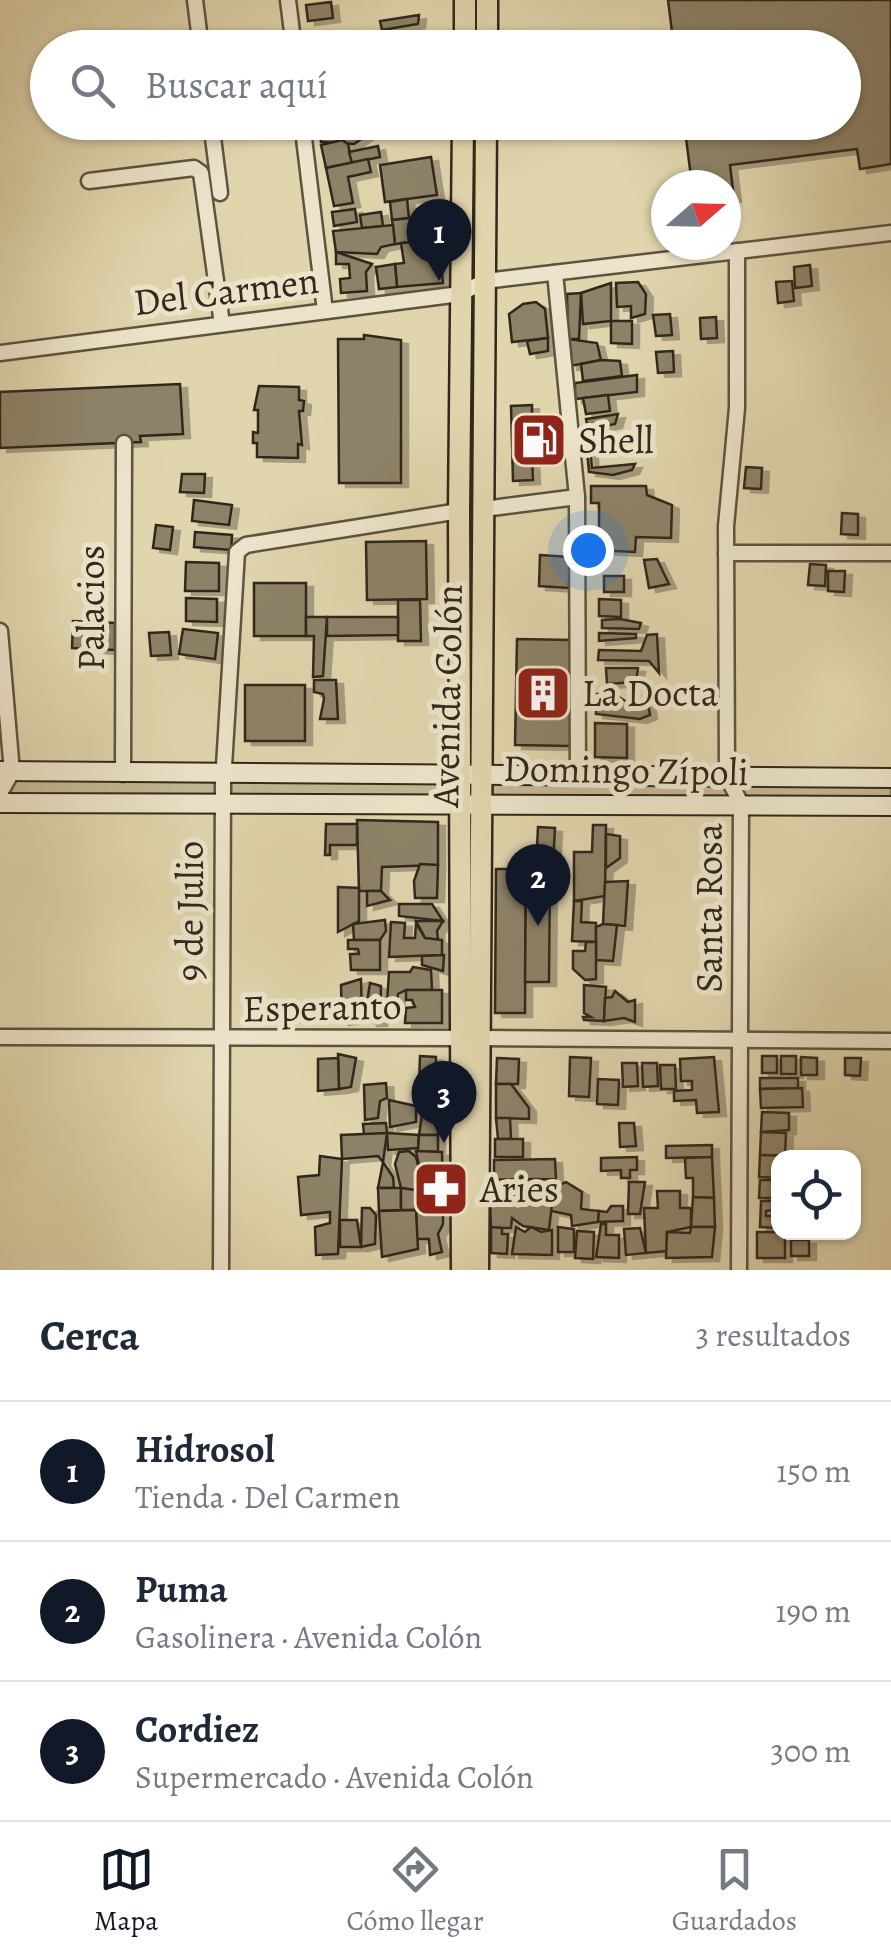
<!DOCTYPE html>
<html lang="es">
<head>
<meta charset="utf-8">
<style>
	body { margin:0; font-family:Alegreya,serif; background:#f2f2f3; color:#1f2937 }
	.controls { position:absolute; right:30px; bottom:30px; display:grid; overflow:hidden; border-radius:20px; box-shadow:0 2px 8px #0004 }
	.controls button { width:90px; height:90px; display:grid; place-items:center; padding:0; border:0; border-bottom:2px solid #e0e1e3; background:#fff; color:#1f2937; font:50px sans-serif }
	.compass { position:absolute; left:651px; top:170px; width:90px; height:90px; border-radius:50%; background:#fff; box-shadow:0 2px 8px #0004; rotate:70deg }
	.you { position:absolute; left:588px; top:550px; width:35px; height:35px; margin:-25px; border:8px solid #fff; border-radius:50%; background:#1a73e8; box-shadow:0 0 0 15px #1a73e833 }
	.badge { display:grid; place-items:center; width:65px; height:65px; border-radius:50%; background:#111827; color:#fff; font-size:32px; font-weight:700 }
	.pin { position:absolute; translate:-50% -82px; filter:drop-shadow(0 2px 5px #0008) }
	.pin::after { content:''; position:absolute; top:52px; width:35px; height:30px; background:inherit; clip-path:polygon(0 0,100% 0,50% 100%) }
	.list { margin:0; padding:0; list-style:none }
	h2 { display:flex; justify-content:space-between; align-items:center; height:130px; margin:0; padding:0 40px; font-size:42px }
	h2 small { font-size:32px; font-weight:400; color:#747a83 }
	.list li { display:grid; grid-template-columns:65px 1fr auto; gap:30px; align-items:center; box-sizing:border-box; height:140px; padding:0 40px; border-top:2px solid #e0e1e3 }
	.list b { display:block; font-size:38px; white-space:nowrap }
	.list p { margin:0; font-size:32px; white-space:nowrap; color:#747a83 }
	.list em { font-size:32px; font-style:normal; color:#747a83 }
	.icon { flex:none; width:55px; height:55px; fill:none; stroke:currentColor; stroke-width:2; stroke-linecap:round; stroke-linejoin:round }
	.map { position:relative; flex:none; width:891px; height:1270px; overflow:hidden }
	.search { position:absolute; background:#fff; box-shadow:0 2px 8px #0004; left:30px; right:30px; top:30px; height:110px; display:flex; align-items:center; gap:25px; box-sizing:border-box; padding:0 35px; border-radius:55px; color:#747a83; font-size:38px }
	.sheet { height:550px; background:#fff }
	nav { display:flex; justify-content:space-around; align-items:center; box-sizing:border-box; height:140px; border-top:2px solid #e0e1e3; background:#fff; font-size:28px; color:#747a83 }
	nav a { display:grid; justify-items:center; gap:5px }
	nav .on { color:#111827 }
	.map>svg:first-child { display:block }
</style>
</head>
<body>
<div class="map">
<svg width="891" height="1270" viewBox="0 0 891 1270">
	<defs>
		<filter id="shadow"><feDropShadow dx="7" dy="4" stdDeviation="0" flood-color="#0004"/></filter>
	</defs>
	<rect width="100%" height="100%" fill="#e1d5ad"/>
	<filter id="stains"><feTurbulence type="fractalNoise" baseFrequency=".002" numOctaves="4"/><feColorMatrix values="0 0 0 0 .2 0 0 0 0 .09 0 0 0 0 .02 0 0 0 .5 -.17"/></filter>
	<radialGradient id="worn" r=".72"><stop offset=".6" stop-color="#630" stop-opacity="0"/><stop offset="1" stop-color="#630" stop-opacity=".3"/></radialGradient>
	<!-- green -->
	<g fill="#c3b894" stroke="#7a7058" stroke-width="2.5">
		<polygon points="0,771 461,773 461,801 0,803"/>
		<polygon points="481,774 891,778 891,806 481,801"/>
	</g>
	<!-- building -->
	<g fill="#8d8267" stroke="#32281b" stroke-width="2.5" filter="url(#shadow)">
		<polygon points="668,0 891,0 891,164 860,169 857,149 730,165 734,198 726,199 726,185 692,185 684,122 844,122 844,48 674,48"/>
		<polygon points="331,2 333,18 308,21 306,5"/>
		<polygon points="419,15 418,24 382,30 380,21"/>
		<polygon points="319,122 364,122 366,136 354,144 321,142"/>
		<polygon points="342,140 348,144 352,163 326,168 321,145"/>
		<polygon points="378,146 380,157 352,163 349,152"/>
		<polygon points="431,157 437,195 385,202 380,165"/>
		<polygon points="368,159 371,172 348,177 353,203 334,206 326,168"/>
		<polygon points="407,199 409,218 392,220 390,202"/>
		<polygon points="355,209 357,222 334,226 332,212"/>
		<polygon points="381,212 383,226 362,228 360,215"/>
		<polygon points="438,215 440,239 395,244 392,220"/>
		<polygon points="393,225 395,244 381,247 377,254 336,252 333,231"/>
		<polygon points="428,241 430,262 441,261 443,283 397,287 395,264 404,263 401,243"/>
		<polygon points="336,252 372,264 366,272 367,291 341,293 340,279 350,278 349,264 336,264"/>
		<polygon points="395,264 397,287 379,289 376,267"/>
		<polygon points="810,265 812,286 795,288 794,267"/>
		<polygon points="792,281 794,301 778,303 776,282"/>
		<polygon points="638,282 646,294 645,314 631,318 631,306 617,307 616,283"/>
		<polygon points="611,283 611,321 583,324 581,293"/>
		<polygon points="581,293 579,339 568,339 567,294"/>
		<polygon points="536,302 545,309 548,338 512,342 509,314 523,304"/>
		<polygon points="670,314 672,335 656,336 653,315"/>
		<polygon points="716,317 717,338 701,339 700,318"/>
		<polygon points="611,321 632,321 632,344 611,343"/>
		<polygon points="364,335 401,340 401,483 339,483 338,339 364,339"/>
		<polygon points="548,338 548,351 530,354 527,341"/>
		<polygon points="568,339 597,343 601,360 570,366"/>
		<polygon points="673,351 674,372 658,373 656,352"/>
		<polygon points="601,360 620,361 622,376 583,381 581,364"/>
		<polygon points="637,375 637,392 575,399 575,383"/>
		<polygon points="180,384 183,434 140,436 141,442 0,448 0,392"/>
		<polygon points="259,386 299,387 299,400 304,401 303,411 299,411 302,445 298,444 298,458 257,457 257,443 253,443 253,432 258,433 258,410 254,410"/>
		<polygon points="608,395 610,411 586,414 583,398"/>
		<polygon points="532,405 532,426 564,425 565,455 532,456 533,480 513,481 511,406"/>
		<polygon points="618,414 615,424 588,429 586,419"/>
		<polygon points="586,441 590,443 592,468 635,464 632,470 613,475 589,472"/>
		<polygon points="746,467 762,468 761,489 744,488"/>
		<polygon points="182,474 205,474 204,493 180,492"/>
		<polygon points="591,486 646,486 647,495 672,505 671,538 636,537 635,552 593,550 593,538 599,536 599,503 591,503"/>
		<polygon points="194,500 232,505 229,525 192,521"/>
		<polygon points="842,513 858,514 858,535 841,534"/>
		<polygon points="156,525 173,527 170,550 153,548"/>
		<polygon points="195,532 232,535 231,550 194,547"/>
		<polygon points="426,541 427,599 367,600 366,542"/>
		<polygon points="540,555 570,557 569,588 539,586"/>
		<polygon points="657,559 669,584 649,588 644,560"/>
		<polygon points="186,562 219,563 219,591 185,591"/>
		<polygon points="810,564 826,565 825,586 808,585"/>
		<polygon points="828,571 845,571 844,592 828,591"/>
		<rect x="604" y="576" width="20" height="16"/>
		<rect x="254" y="583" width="52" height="53"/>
		<polygon points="186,598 217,599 217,622 186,621"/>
		<polygon points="599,599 621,600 621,617 599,616"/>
		<polygon points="398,600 420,600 421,641 398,641"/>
		<polygon points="306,617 327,617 323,676 313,677 314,636 306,636"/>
		<polygon points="327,617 398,617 398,635 327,636"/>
		<polygon points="620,619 641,623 639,629 602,628 602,620"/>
		<polygon points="73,621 115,623 115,650 72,648"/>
		<polygon points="183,629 218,633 215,659 179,654"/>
		<polygon points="169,632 171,655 151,656 149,633"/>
		<polygon points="599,633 636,634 636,638 599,641"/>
		<polygon points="657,634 659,673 649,661 598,660 599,650 641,651 647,635"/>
		<polygon points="517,639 572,640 570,746 515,745"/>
		<polygon points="606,668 638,668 636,682 607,684"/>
		<polygon points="314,680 336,680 338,719 320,719 324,699 323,694 314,692"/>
		<rect x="245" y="685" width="60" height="56"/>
		<polygon points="597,694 614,694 628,703 648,703 650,715 640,719 596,714"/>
		<polygon points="595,723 627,724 627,758 595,757"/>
		<polygon points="357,820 438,822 438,865 382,867 381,891 359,891"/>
		<polygon points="326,824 357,824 357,845 330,845 330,855 325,855"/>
		<polygon points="593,825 606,825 605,896 574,901 574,852 592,852"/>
		<polygon points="538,827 555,828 553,866 536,865"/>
		<polygon points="606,834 620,836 620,858 606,868"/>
		<polygon points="420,864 438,865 437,898 415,898 414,881"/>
		<polygon points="496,869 526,869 525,1013 495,1013"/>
		<polygon points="526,869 550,870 549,982 525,982"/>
		<polygon points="628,881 625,926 603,924 605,882"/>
		<polygon points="338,887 359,888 359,921 338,932"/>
		<polygon points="367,891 381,891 390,900 367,906"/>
		<polygon points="574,901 582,901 581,922 596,923 596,942 572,941"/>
		<polygon points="399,904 432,904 443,921 399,916"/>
		<polygon points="385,920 386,931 380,940 354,940 353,924"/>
		<polygon points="416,921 443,921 437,931 438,940 425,938"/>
		<polygon points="391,922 405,923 404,938 415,938 416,923 425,938 442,940 442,955 389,957"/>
		<polygon points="603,924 617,925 613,961 596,960 596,927"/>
		<polygon points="348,940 380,940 380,970 351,970 350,954 359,954 358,949 348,949"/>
		<polygon points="586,942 596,942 596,979 585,980 573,969 573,951 585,951"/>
		<polygon points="444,955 443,971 422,965 422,956"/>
		<polygon points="413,967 431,970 432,990 406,990 398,994 397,1004 387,1003 389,972 410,972"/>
		<polygon points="361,979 362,1018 342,1021 341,985"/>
		<polygon points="370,983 381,986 380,1022 370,1022 366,1009"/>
		<polygon points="584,985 606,987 604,1021 584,1020 583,1017 591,1017 584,1013"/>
		<polygon points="406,990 442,990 442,1023 405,1023 406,1008 415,1007 412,1000 406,1000"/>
		<polygon points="615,991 628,1002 635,1000 635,1022 624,1018 604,1021 605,998 612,997"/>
		<polygon points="338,1054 356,1058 351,1087 339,1089"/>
		<polygon points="420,1056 436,1057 435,1087 419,1086"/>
		<rect x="762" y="1056" width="15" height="17"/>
		<rect x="781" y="1056" width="15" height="18"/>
		<polygon points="570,1057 591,1058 589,1097 569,1096"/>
		<polygon points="714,1057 719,1112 697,1113 696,1100 674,1101 674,1091 692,1090 692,1081 681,1081 680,1059"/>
		<polygon points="801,1057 817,1058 817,1075 801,1075"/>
		<polygon points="338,1058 339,1089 318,1091 318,1059"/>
		<polygon points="497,1058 519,1059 518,1084 496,1084"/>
		<polygon points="845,1058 861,1058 860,1076 845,1075"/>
		<polygon points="622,1063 637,1063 638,1086 623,1087"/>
		<polygon points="642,1063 657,1063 658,1086 643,1087"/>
		<polygon points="660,1065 675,1065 676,1089 661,1089"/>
		<polygon points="760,1078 798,1078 798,1088 760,1089"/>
		<polygon points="598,1079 619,1080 618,1105 597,1104"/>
		<polygon points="386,1083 387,1098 380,1101 378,1118 365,1120 364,1085"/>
		<polygon points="496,1084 511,1084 529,1108 529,1119 496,1118"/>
		<polygon points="423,1086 435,1087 437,1110 423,1108 418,1096"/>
		<polygon points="802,1088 803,1107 761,1108 760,1089"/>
		<polygon points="389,1100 416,1106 416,1122 390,1127"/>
		<polygon points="423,1108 437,1110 438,1135 419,1135"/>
		<polygon points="762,1112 789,1113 789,1130 761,1132"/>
		<polygon points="496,1118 510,1118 511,1139 498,1139"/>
		<polygon points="386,1123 387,1133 364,1135 363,1124"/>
		<polygon points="619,1123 634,1123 636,1146 620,1147"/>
		<polygon points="761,1132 786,1133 785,1156 760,1155"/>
		<polygon points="387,1133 419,1135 418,1148 388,1150"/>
		<polygon points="387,1133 383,1162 378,1156 342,1159 341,1135"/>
		<polygon points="419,1135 438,1135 438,1152 418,1151"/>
		<rect x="495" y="1139" width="28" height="18"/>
		<polygon points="712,1145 712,1157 666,1158 666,1146"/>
		<polygon points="409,1151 416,1157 422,1181 415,1190 401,1188 395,1164 399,1152"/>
		<polygon points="416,1151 442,1152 443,1192 415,1190 422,1181"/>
		<polygon points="760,1155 801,1156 801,1158 778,1158 778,1178 759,1177"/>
		<polygon points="320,1156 342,1159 338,1254 316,1255 315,1227 330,1223 330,1212 301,1215 298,1177 319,1175"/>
		<polygon points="637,1157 637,1170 630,1170 630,1178 621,1178 621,1170 601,1171 601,1158"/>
		<polygon points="712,1157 714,1198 693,1197 693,1178 686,1178 685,1158"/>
		<polygon points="555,1159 556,1179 494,1180 494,1160"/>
		<polygon points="383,1162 393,1177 394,1188 378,1188"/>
		<polygon points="536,1179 512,1198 512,1188 495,1188 494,1180"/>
		<polygon points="760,1180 778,1180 778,1198 759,1198"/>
		<polygon points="566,1182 582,1192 581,1209 599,1211 598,1222 572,1226 571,1215 551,1211 549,1190"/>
		<polygon points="629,1182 645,1182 640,1214 628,1214"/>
		<polygon points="378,1188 401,1188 401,1210 379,1211"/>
		<polygon points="401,1188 415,1190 416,1210 401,1210"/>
		<polygon points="415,1190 443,1192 443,1224 438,1234 442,1252 430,1255 429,1239 417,1239"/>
		<polygon points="657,1191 680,1191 680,1208 691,1208 691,1227 667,1232 667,1251 646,1253 644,1208 658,1208"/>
		<polygon points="693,1197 714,1198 715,1227 691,1227"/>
		<polygon points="512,1198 552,1204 549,1230 523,1226 512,1218 511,1228 491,1228 490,1200"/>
		<polygon points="761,1201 778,1201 777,1209 766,1211 766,1216 778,1216 778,1228 760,1227"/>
		<polygon points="611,1206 623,1206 623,1221 598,1222 599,1211 607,1212"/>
		<polygon points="362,1208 370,1208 376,1215 375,1244 361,1247"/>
		<polygon points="416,1210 418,1249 382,1257 379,1211"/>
		<polygon points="340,1220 357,1220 361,1247 340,1247"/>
		<polygon points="601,1224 606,1224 606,1235 619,1235 619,1258 596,1257"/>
		<polygon points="491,1227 502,1228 502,1234 508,1234 507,1254 491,1253"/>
		<polygon points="516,1227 525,1232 531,1227 541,1232 552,1230 552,1255 512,1254"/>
		<polygon points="558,1227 574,1229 574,1252 558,1252"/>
		<polygon points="691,1227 715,1227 712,1257 666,1258 667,1232 690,1233"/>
		<polygon points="640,1228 646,1253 626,1255 624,1229"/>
		<polygon points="577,1231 594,1232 593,1259 575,1258"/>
		<rect x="757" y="1232" width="28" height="26"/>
		<rect x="791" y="1240" width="18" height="16"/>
	</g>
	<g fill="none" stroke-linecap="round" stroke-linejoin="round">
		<!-- street casing -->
		<g stroke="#5e5340" stroke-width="19">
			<g id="street">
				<polyline points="195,0 201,48"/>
				<polyline points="288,0 294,48"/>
				<polyline points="211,122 220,193"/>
				<polyline points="302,122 325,311"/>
				<polyline points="89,181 194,168 201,173 222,324"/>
				<polyline points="737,251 737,408 726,526 727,776 741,804 739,1270"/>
				<polyline points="555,273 577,497 578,775"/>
				<polyline points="0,353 460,294 485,281 891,233"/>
				<polyline points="484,509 577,497"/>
				<polyline points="726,553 891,553"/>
				<polyline points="0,631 12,772 0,793"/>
				<polyline points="123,774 124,443"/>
				<polyline points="0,1037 464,1038"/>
				<polyline points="482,1038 891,1041"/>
				<polyline points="221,1270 223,783 237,552 246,545 459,511"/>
			</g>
		</g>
		<!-- secondary casing -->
		<g stroke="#32281b" stroke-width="22">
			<g id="secondary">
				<polyline points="0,771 891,778"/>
				<polyline points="0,803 891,806"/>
			</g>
		</g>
		<!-- primary casing -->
		<g stroke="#32281b" stroke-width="25">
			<g id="primary">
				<polyline points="465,48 465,0"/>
				<polyline points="487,48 487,0"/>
				<polyline points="462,1270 459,511 463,122"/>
				<polyline points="478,1270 486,122"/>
			</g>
		</g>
		<!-- street -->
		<use href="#street" stroke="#ece4ca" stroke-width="14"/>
		<!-- secondary -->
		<use href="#secondary" stroke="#ece4ca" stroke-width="18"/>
		<!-- primary -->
		<use href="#primary" stroke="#e1d5ad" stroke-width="20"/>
	</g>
	<!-- icons -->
	<defs>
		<g id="fuel-square" transform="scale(2.875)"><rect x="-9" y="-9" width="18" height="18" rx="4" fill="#8f2418" stroke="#ece4ca"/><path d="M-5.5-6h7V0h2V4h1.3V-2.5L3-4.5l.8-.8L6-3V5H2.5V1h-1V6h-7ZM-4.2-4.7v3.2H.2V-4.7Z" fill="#fff"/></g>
		<g id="building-square" transform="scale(2.875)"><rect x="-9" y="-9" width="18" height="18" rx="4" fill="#8f2418" stroke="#ece4ca"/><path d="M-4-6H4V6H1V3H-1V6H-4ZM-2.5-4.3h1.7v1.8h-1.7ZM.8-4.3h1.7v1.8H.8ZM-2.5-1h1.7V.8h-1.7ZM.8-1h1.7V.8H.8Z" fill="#fff"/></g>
		<g id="pharmacy-square" transform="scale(2.875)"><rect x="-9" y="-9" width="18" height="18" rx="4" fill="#8f2418" stroke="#ece4ca"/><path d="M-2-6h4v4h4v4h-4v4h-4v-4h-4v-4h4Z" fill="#fff"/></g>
	</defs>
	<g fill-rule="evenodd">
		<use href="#fuel-square" x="539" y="440"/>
		<use href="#building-square" x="543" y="693"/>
		<use href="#pharmacy-square" x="441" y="1189"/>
	</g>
	<g text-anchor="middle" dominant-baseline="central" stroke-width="10" stroke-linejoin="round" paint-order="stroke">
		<!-- street labels -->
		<g font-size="38" fill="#32281b" stroke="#ece4ca">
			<text transform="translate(226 291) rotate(-7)">Del Carmen</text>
			<text transform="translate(91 608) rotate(-90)">Palacios</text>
			<text transform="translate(447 696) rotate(-89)">Avenida Colón</text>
			<text transform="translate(626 770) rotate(1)">Domingo Zípoli</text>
			<text transform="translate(709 908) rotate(-90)">Santa Rosa</text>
			<text transform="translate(190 911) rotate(-90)">9 de Julio</text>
			<text transform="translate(322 1007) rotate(-1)">Esperanto</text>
		</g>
		<!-- poi labels -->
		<g font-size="38" fill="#32281b" stroke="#ece4ca" text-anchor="start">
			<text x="578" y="440">Shell</text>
			<text x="582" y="693">La Docta</text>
			<text x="480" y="1189">Aries</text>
		</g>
	</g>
	<rect width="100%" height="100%" filter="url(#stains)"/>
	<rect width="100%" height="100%" fill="url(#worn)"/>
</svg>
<div class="controls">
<button><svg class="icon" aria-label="locate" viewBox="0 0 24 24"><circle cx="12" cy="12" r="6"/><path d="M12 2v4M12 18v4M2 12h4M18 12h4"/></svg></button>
</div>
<svg class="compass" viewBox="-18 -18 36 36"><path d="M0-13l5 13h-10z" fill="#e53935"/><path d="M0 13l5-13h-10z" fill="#747a83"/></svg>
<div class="you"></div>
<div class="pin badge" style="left:439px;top:281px">1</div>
<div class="pin badge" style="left:538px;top:926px">2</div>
<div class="pin badge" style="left:444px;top:1143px">3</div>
<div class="search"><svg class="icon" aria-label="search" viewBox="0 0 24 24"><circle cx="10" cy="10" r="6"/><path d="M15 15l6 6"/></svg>Buscar aquí</div>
</div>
<section class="sheet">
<h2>Cerca<small>3 resultados</small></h2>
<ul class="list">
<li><span class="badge">1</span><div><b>Hidrosol</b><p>Tienda · Del Carmen</p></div><em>150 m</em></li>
<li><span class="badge">2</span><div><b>Puma</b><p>Gasolinera · Avenida Colón</p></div><em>190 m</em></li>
<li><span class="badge">3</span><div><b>Cordiez</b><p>Supermercado · Avenida Colón</p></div><em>300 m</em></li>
</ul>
</section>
<nav>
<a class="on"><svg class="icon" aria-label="map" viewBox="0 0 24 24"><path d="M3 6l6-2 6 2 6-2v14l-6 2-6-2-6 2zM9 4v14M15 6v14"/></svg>Mapa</a>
<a><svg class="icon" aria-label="directions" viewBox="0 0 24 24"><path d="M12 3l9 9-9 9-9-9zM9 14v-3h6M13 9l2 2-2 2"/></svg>Cómo llegar</a>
<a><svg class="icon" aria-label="saved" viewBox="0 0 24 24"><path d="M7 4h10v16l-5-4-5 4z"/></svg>Guardados</a>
</nav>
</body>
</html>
